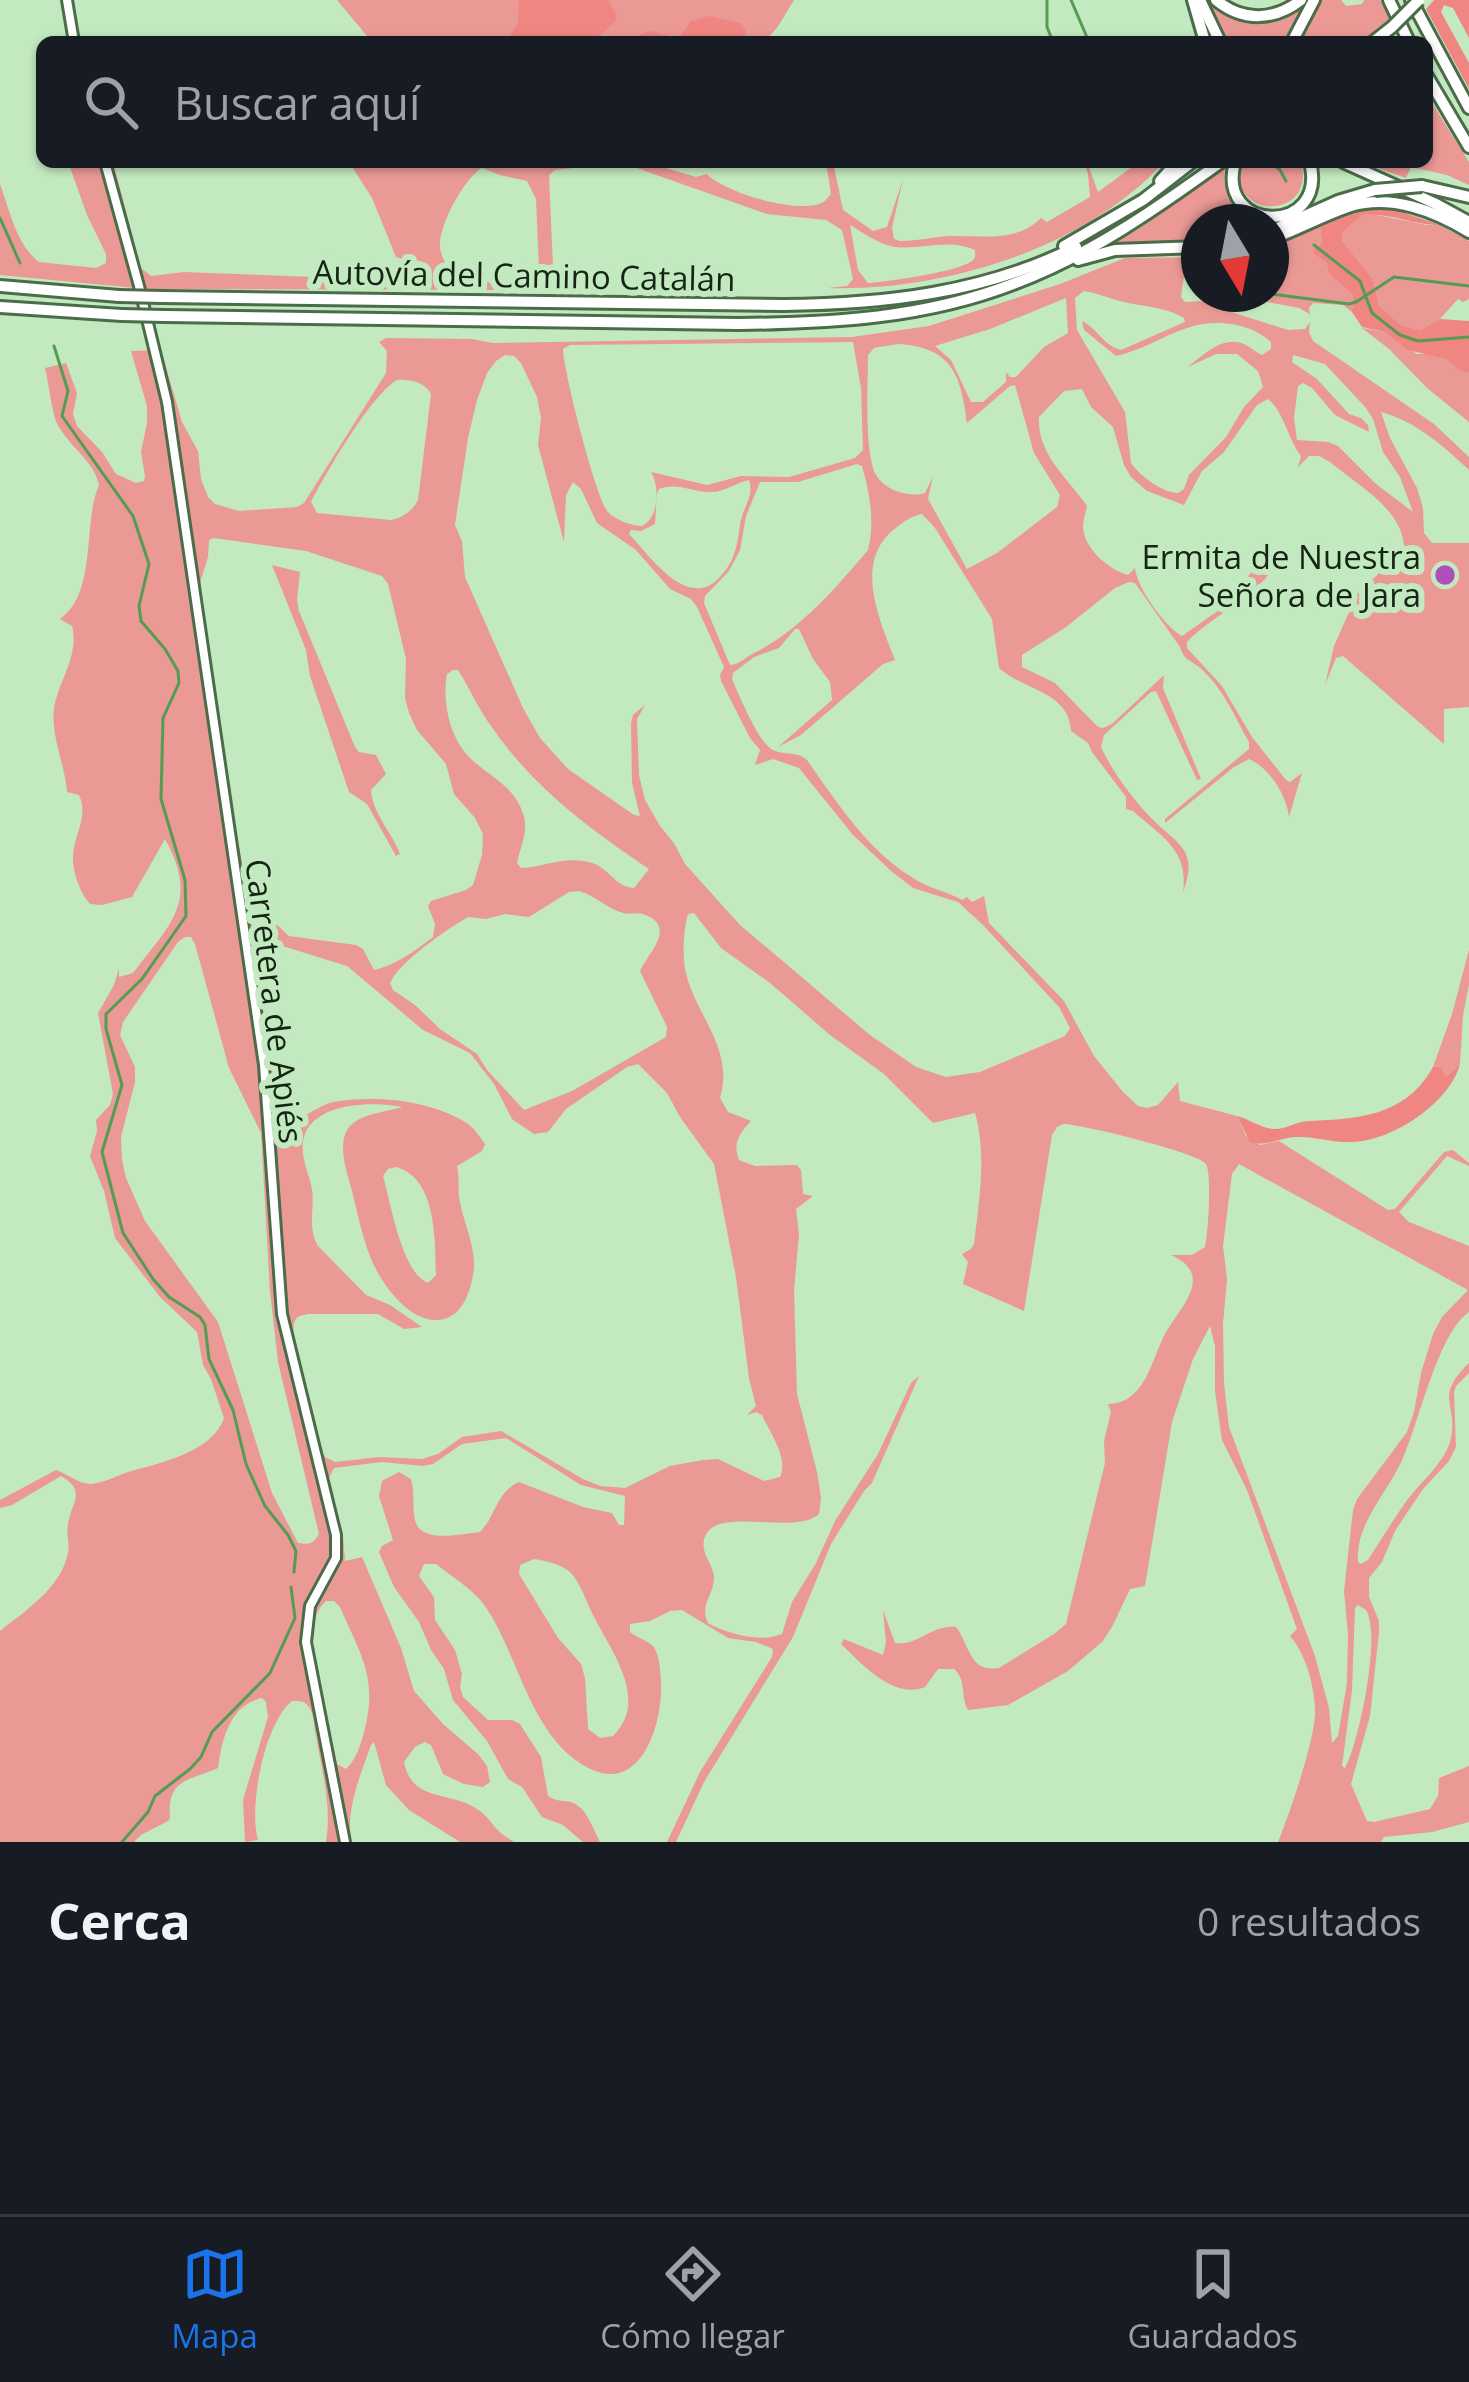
<!DOCTYPE html>
<html lang="es">
<head>
<meta charset="utf-8">
<style>
	body { margin:0; font-family:"Open Sans",sans-serif; background:#20242c; color:#f1f3f6 }
	.compass { position:absolute; left:1181px; top:204px; width:108px; height:108px; border-radius:50%; background:#171b24; box-shadow:0 3px 9px #0004; rotate:170deg }
	.list { margin:0; padding:0; list-style:none }
	h2 { display:flex; justify-content:space-between; align-items:center; height:156px; margin:0; padding:0 48px; font-size:51px }
	h2 small { font-size:39px; font-weight:400; color:#9ea1a6 }
	.icon { flex:none; width:66px; height:66px; fill:none; stroke:currentColor; stroke-width:2; stroke-linecap:round; stroke-linejoin:round }
	.map { position:relative; flex:none; width:1469px; height:1842px; overflow:hidden }
	.search { position:absolute; background:#171b24; box-shadow:0 3px 9px #0004; left:36px; right:36px; top:36px; height:132px; display:flex; align-items:center; gap:30px; box-sizing:border-box; padding:0 42px; border-radius:18px; color:#9ea1a6; font-size:45px }
	.sheet { height:372px; background:#171b24 }
	nav { display:flex; justify-content:space-around; align-items:center; box-sizing:border-box; height:168px; border-top:3px solid #363941; background:#171b24; font-size:33px; color:#9ea1a6 }
	nav a { display:grid; justify-items:center; gap:6px }
	nav .on { color:#1a73e8 }
	.map>svg:first-child { display:block }
</style>
</head>
<body>
<div class="map">
<svg width="1469" height="1842" viewBox="0 0 1469 1842">
	<rect width="100%" height="100%" fill="#c3e9c0"/>
	<!-- green -->
	<g fill="#ea9995" fill-rule="evenodd">
		<polygon points="337,0 794,0 777,28 764,42 372,42"/>
		<polygon points="1320,0 1341,0 1346,6 1362,4 1364,0 1380,0 1390,19 1361,42 1300,42"/>
		<path d="M1208,2c31,25 59,26 93,7l-17,33h-56z"/>
		<polygon points="1427,95 1469,162 1469,185 1447,175 1411,167 1406,178 1365,164 1427,162"/>
		<path d="M68,162h45l28,106 10,8 33,-4 237,9 10,-6 -1,-7c-9,-12 -21,-6 -34,-11l-24,-59 -23,-36h297l50,15 11,-3c16,18 96,43 118,27 2,-2 4,-5 6,-7l-5,-32h7l10,48 30,21 14,-4 16,-48 -11,49 2,11 6,2c17,0 33,-4 49,-5 32,-1 67,7 92,-18l6,4 43,-25 -2,-23 -4,-12h3l11,30 41,-30h25c-78,86 -221,130 -336,126l19,-2 6,-7 -11,-49 -16,-10 -59,-6 -136,-48 -22,-2 -54,6 -6,5 5,115 -408,-1 -146,-14v-91c9,25 17,62 39,78l57,6 10,-5v-9l-19,-39zM482,168l18,7 27,6 9,18 3,70v7l-9,8 -70,-3c-9,-8 -19,-22 -20,-34 -2,-21 25,-70 42,-79zM850,225c14,8 28,19 45,22 28,3 52,-9 80,3 0,3 1,6 -1,9 -8,12 -89,23 -106,24l-10,-13z"/>
		<path d="M1241,162h60c16,60 -76,58 -60,0z"/>
		<path d="M1225,168c-3,25 7,42 29,54h-55v20l-85,4 1,-4 22,-12z"/>
		<polygon points="1372,214 1427,225 1440,225 1469,241 1469,299 1463,302 1458,299 1440,319 1420,330 1401,325 1379,306 1373,279 1342,240 1343,232 1363,215"/>
		<polygon points="1320,225 1322,244 1314,254 1326,263 1329,274 1353,295 1352,312 1343,305 1313,303 1309,308 1310,314 1299,308 1252,299 1253,294 1271,294 1271,245"/>
		<path d="M1199,257v15l-15,4 -3,21 4,5 56,-3 -22,4v5l69,22 17,-1 5,-7 -1,10 4,9 121,83 35,33v13c-27,-25 -52,-48 -88,-58l9,26 27,50 6,20 1,25 8,10h37v164l-25,2v35l-101,-88 -7,2 -11,27 9,-39 23,-52 47,-44c1,-40 -47,-65 -74,-88l-11,-6h-10l-11,11 3,-11c-13,-17 -17,-44 -33,-57l-11,6 -33,47 -22,19 -18,34 -37,-14 -16,-14 -7,-12 -11,-38 -22,-20 -9,-18 -18,2 -25,26c-2,38 29,61 48,89 -1,7 -4,13 -4,20 0,22 26,44 45,49l7,-7c2,20 30,59 47,68l40,-28 38,-46 6,-2 8,4c-6,25 -68,56 -87,78v6l35,38 30,51 34,43 4,2 12,-9 -13,44c-2,-21 -20,-50 -40,-58l-15,8 -69,56v-4l84,-70v-7c-14,-25 -27,-56 -50,-75 -10,-8 -15,-7 -19,-20l-45,-64 -6,-1 -14,6 -49,39 -44,28v12l33,16 43,44 5,1 9,-4 52,-49 -1,13 38,91 -4,1 -41,-89 -5,1 -47,43 -3,12c12,26 32,52 51,72 26,26 47,30 31,73 6,-42 -21,-55 -50,-81l-7,-2v-12l-34,-45 -4,-9 -17,-12c-2,-40 -48,-41 -72,-63l-7,-49 -57,-91 -13,-14c-10,2 -16,6 -25,13 -45,33 -18,91 -2,133l-12,4 -82,71 -23,12 54,-47 -2,-18 -17,-23 -14,-30h-4l-16,19 -25,9 -21,16 -1,6c7,16 25,60 39,70 11,7 25,1 36,11 31,44 62,93 111,121 14,8 30,11 44,19l5,-3 5,5 12,-6 5,27 75,78 30,55 29,36 15,14 9,2 11,-3 20,-23 2,19 57,15 9,20 14,9 19,-4 109,69 7,-1 49,-57 9,-2 16,13v3l-22,-10 -48,56 10,10 60,24v66c-31,21 -50,110 -66,146 -15,35 -48,65 -45,104l3,2 7,-4c12,-19 24,-38 37,-57 13,-18 39,-40 45,-61 10,-38 -18,-43 19,-79v10l-13,13 -2,6 2,55 -7,14 -26,28 -28,42 -13,31 -13,16v19l10,24v11l-9,84 -19,68 16,37 7,1 56,-13 8,-13 1,-18 30,-12v56l-37,10 -48,5 -3,5h-103c12,-30 35,-96 37,-127 1,-24 -9,-62 -25,-79l7,-7 -50,-139 -25,-50 -7,-49v-45l-5,-20 -17,33 -21,63 -27,164 -15,3 -17,36 -10,16 -35,30 -60,34 -40,5c-8,-14 -1,-30 -14,-41h-16l-13,18c-31,13 -63,-23 -84,-43l3,-5 39,16 3,-12 -3,-33 12,33c22,4 37,-19 61,-16 14,18 13,46 43,41l55,-34 12,-10 39,-161 -1,-22 7,-29 -3,-8c38,-1 43,-44 57,-70 15,-27 51,-59 6,-79h21l13,-8c3,-13 7,-72 1,-83 -7,-11 -125,-40 -143,-40l-6,3 -5,8 -28,176 -61,-27 5,-22 -6,-8 9,-5 3,-5c5,-41 13,-90 1,-131l-42,10 -49,-49 -54,-39 -60,-52 -49,-35 -27,-35 -6,1c-4,13 -5,34 -4,48 5,48 52,83 36,136l8,14 23,9c-11,12 -19,22 -12,39l16,6 42,-1 4,5 2,24 10,2 -17,13 3,26 -5,55 3,104 20,78 4,26 -2,16c-25,23 -107,-11 -115,26 -3,15 9,23 10,37 0,19 -15,28 -6,46 19,11 53,20 74,11l10,-32 24,-39 19,-42 43,-67 33,-71 8,-7 -47,107 -8,8 -33,53 -38,93 -89,145 -28,60h-9l33,-70 72,-115 1,-8 -17,-7 -28,-4 -46,-28 -12,1 -20,10 -20,3v8c7,6 17,8 23,14 7,9 7,25 8,36 2,46 -23,120 -81,81 -51,-33 -62,-109 -95,-157 -12,-17 -33,-29 -49,-42h-12l-5,12 15,21 1,23 20,30 7,24 -2,13 3,10 25,23h24l8,4 21,33 7,39c12,8 19,2 29,9 11,7 17,26 23,37h-17l-20,-17 -21,-8 -20,-30 -14,-8 -21,-38 -34,-41 -9,-31 -13,-19 -12,-28 -25,-35 -15,-35 3,-6 11,-6 -14,-44 3,-15 17,-9 12,7c4,14 1,27 4,41 5,24 46,14 65,12 16,-16 16,-40 39,-50l64,25 29,6 7,12h5l1,-29 -44,-11 -75,-47 -44,6 -29,20 -10,2 -41,-4 -48,6 -5,10 14,57 2,26 17,-4 39,91 13,43 29,33 35,30 9,12 3,16 -7,5 -19,-3 -21,-10 -12,-29 -6,-3 -10,5 -11,15c8,42 49,28 76,49 15,12 13,20 35,31h-55l-51,-32 -23,-25 -12,-43 -3,3c-11,32 -25,62 -20,97h-25c6,-36 -4,-71 -10,-106 -2,-8 -2,-22 -7,-29 -5,-7 -10,-6 -17,-6 -27,21 -44,106 -34,139l-13,2 -2,-42 25,-83 -2,-15 -4,-4c-33,7 -40,42 -44,70 -29,13 -51,10 -48,50l-2,3 -27,14 -7,7h-134v-211c26,-21 61,-43 68,-78 2,-9 -2,-19 0,-29 4,-24 19,-32 -7,-48l-49,29 -12,3v-8l56,-30c12,4 23,14 35,14 12,-1 26,-8 37,-12 31,-9 84,-19 96,-54l-13,-39 -8,-14 -6,-33 -37,-35 -45,-59 -11,-47 -14,-35 7,-25 -1,-11 14,-15 3,-11 -15,-81 16,-28 5,-17v9l14,-4c37,-49 67,-71 32,-134l-33,58 -30,8 -12,-1c-10,-11 -18,-33 -17,-48 1,-22 16,-39 6,-61l-12,-3c-2,-30 -20,-63 -11,-93 7,-25 23,-47 16,-73l-12,-7c38,-27 22,-96 39,-134 -5,-24 -28,-37 -40,-58 -7,-10 -10,-44 -14,-59l21,-5 11,30 -4,21 4,12 25,26 14,22 20,9 8,-2 1,-5 -4,-24 6,-29v-17l-16,-55 30,-1 21,72 16,29 3,28 7,18 7,7 24,7 58,-4 7,-4 82,-130 1,-22 -8,-9 7,-4 86,1 21,4 359,-6 77,-11 131,-42 65,-26zM1084,291c14,2 26,8 40,11 21,5 42,5 60,16l1,4 -64,28c-17,-4 -24,-22 -39,-29l2,9 32,26c45,-10 69,-41 121,-31 13,3 24,8 34,17v7l-9,6c-6,-3 -12,-8 -18,-11 -21,-9 -41,11 -56,23l28,-13h21l21,17 5,16 -19,20 -18,30 -37,38 -5,14 -6,4c-15,0 -38,-17 -47,-30l-6,-51 -48,-82 -2,-32zM1066,298l2,35 -24,14 -28,30h-6l-4,-5v10l-23,20h-12l-20,-42 -16,-14 55,-17zM853,342l8,46 2,62 -8,8 -66,19 -48,-1 -34,9 -56,-13c9,15 8,46 -9,54 -12,-1 -25,-5 -34,-14 -12,-13 -45,-143 -45,-163l7,-4zM898,344c53,3 63,30 69,79l43,-37 5,-1 19,68 26,42 -3,12 -60,46 -30,16 -39,-70 5,-23 -8,17c-16,5 -42,-3 -50,-20 -11,-25 -7,-89 -7,-118l6,-7zM505,355l9,1 7,7 16,34 4,21 -3,27 26,97 2,-47 7,-13 8,7 16,34 39,27 34,39 21,10 6,8 27,60 -4,8 1,6 29,57 10,12 -5,15 18,-6 26,9 54,67 37,35 23,18 45,14 25,23 76,82 11,21 -5,8 -85,36 -34,5 -30,-10 -46,-32 -130,-110 -55,-61 -11,-21 -14,-17 -15,-26 -6,-25 -2,-56 8,-14 -12,10 -2,8 1,60 8,33 -6,-1 -66,-46 -28,-31 -17,-30 -58,-131 -3,-36 -7,-16 13,-87 9,-38 10,-27 9,-12zM1293,355l32,9 41,44 7,11 10,33 17,25 13,35 -37,-28 -38,-38 -10,-4 -31,-2 -3,-22 4,-32 5,-3 9,5 23,27 34,17 -1,-7 -7,-7 -12,-4 -32,-35 -25,-17zM397,380c12,-1 28,2 34,14l-13,106c-5,10 -15,18 -27,20l-74,-7 -6,-11c15,-29 60,-107 86,-122zM857,464l5,2c8,27 13,57 6,84 -33,39 -68,80 -114,103 -10,5 -13,11 -24,12l-26,-62 1,-7 24,-25 11,-21 6,-34 14,-34h38zM749,480c6,16 -7,28 -9,45 -3,22 -5,36 -21,53 -32,33 -69,-22 -90,-44l2,-4 10,1 14,-7 2,-31 2,-4c19,-7 32,3 51,3 12,1 26,-9 39,-12zM214,538l92,13 76,25 6,8 18,75 -1,39 4,15 8,17 29,34 8,30 21,24 8,16 -1,21 -9,30 -7,5 -35,11 -3,5 7,18 -2,13c-18,14 -37,28 -59,33l-11,-21 -7,-4 -67,-9 -13,-12 -25,-11 -17,-95 -34,-235 8,-26 1,-17zM453,670h5c12,19 20,38 33,56 42,61 97,102 158,143l-15,19c-19,-1 -25,-20 -42,-25 -25,-8 -47,4 -71,5l-4,-5c3,-16 11,-29 7,-46 -8,-32 -36,-40 -57,-62 -18,-20 -25,-55 -20,-81zM579,891c16,4 28,18 44,22 7,2 14,-1 20,1 35,12 6,38 -3,57l27,56 -1,10 -94,54 -48,19 -37,-40 -10,-16 -37,-25 -25,-24 -22,-15 -3,-7c9,-21 56,-53 78,-66l18,2 19,-5 24,3 40,-25zM185,937h6l4,7 34,124 32,65 9,158 8,71 41,172c-6,10 -10,11 -21,9l-26,-50 -54,-171 -73,-101 -19,-43 -4,-18 -1,-23 14,-55v-15l-15,-32 3,-13 55,-80zM263,940l84,26 76,64 47,23 24,31 18,35 22,15 14,-2 18,-23 61,-42 11,-3 29,29 13,24 34,47 22,113 13,101 7,28 -9,9 9,-3 6,3c8,18 27,43 18,62l-16,4 -46,-22 -15,1 -33,6 -45,22 -25,-2 -17,-7 -82,-48 -39,6 -24,17 -16,5 -43,-2 -44,5 -10,-5c-8,-16 -36,-119 -31,-133 2,-9 6,-8 14,-10h70l26,15 18,-2 -32,-22 -24,-10 -48,-49c-11,-18 -3,-37 -6,-57 -3,-16 -11,-30 -9,-47 5,-40 70,-41 99,-35 -15,5 -38,6 -51,18 -15,15 -5,45 0,62 6,24 11,49 20,72 11,26 41,68 73,60 19,-5 26,-27 29,-44 5,-24 -9,-50 -13,-73 -3,-12 0,-24 -3,-36l25,-15 3,-7c-5,-7 -12,-18 -20,-22 -36,-22 -90,-27 -132,-20 -16,4 -28,17 -44,17l-6,-11 -5,-41 -11,-23 -12,-90v-8zM1239,1164l229,126 -26,27 -9,17 -12,39 -7,39 -7,20 -50,67 -4,11 -9,81 4,43 -1,49 -9,53 -6,7 -3,-35 -14,-52 -86,-229 -5,-44 -1,-59 4,-45 -4,-33 9,-72zM396,1167c41,11 39,74 40,108l-8,8c-26,-10 -37,-79 -45,-107l5,-7zM534,1559c12,2 27,5 36,13 11,11 16,30 23,43 18,36 57,85 20,121l-13,2 -12,-9 -3,-51 -4,-14 -23,-26 -39,-64 1,-9zM326,1601h8l6,6c22,51 39,72 23,129 -4,13 -7,23 -17,33l-9,-5 -25,-117c-2,-16 1,-34 14,-46zM1358,1605c8,5 9,4 11,13 9,29 -10,124 -24,150l-3,-2 10,-76 3,-82z"/>
		<polygon points="1362,328 1385,332 1417,354 1430,354 1446,359 1458,370 1469,373 1469,422 1427,388 1389,349"/>
		<path d="M272,565l28,7 -3,28 2,11 56,136 4,5 17,3 10,19 -15,16c1,23 21,42 29,64l-4,2 -29,-52 -18,-12 -39,-116 -4,-26z"/>
		<polygon points="1469,950 1469,984 1463,1016 1460,1064 1445,1078 1441,1067 1433,1067 1452,1014"/>
	</g>
	<!-- forest -->
	<g fill="#f08682">
		<polygon points="519,0 608,0 617,16 616,21 593,42 506,42 518,23"/>
		<polygon points="1434,0 1469,0 1469,38 1453,8 1444,5 1441,12 1469,63 1469,89 1426,9"/>
		<polygon points="709,16 741,23 746,30 746,38 741,42 624,42 649,31 675,37 681,35 691,21"/>
		<path d="M1379,208l20,3 41,14c-26,1 -50,-13 -77,-10l-20,17 -1,8 31,39 6,27 22,19 19,5 20,-11 29,2v52l-11,-3 -12,-11 -38,-9 -23,-18 -23,-5 -10,-15 1,-17 -24,-21 -3,-11 -12,-9 -1,-4 9,-6 -2,-19 43,-16z"/>
		<path d="M1460,1064c-10,39 -68,77 -108,78 -19,1 -38,-6 -56,-5 -17,1 -29,10 -46,5l-13,-26c12,3 24,12 36,13 13,1 23,-8 37,-8 48,-2 96,-5 123,-54h8l5,10z"/>
	</g>
	<g fill="none" stroke-linecap="round" stroke-linejoin="round">
		<!-- stream -->
		<g stroke="#559c53" stroke-width="3">
			<polyline points="1047,0 1047,27 1053,42"/>
			<polyline points="1071,0 1089,42"/>
			<polyline points="1271,163 1280,170 1286,181"/>
			<polyline points="0,218 20,263"/>
			<polyline points="1314,245 1360,281 1372,313 1400,335 1418,341 1469,337"/>
			<polyline points="1271,294 1349,304 1356,302 1394,277 1469,286"/>
			<polyline points="54,346 68,391 62,416 133,516 149,564 139,606 141,621 165,649 178,671 179,683 163,718 161,799 185,880 186,916 142,979 106,1014 106,1029 122,1085 102,1152 123,1233 153,1279 169,1297 200,1317 205,1325 209,1359 233,1410 246,1464 265,1506 288,1535 296,1551 294,1572"/>
			<polyline points="122,1842 148,1812 155,1796 190,1769 201,1757 212,1732 270,1673 295,1618 291,1587"/>
		</g>
		<!-- secondary casing -->
		<g stroke="#4a6c49" stroke-width="14">
			<g id="secondary">
				<polyline points="67,0 74,42"/>
				<polyline points="105,162 139,286 167,402 264,1065 282,1314 336,1535 336,1558 310,1606 306,1642 345,1842"/>
			</g>
		</g>
		<!-- highway casing -->
		<g stroke="#4a6c49" stroke-width="16">
			<g id="highway">
				<polyline points="1193,0 1205,42"/>
				<polyline points="1200,0 1220,42"/>
				<path d="M1216,0c27,22 58,21 85,0"/>
				<polyline points="1389,0 1409,42"/>
				<polyline points="1411,0 1469,108"/>
				<polyline points="1292,42 1314,0"/>
				<polyline points="1373,42 1392,27"/>
				<polyline points="1427,76 1469,147"/>
				<path d="M1235,162c-20,72 94,74 75,0"/>
				<polyline points="1343,162 1434,203 1469,222"/>
				<polyline points="1160,181 1177,162"/>
				<polyline points="1422,186 1469,197"/>
				<polyline points="1271,231 1338,201 1375,190"/>
				<path d="M1271,239c27,-9 52,-24 80,-33 40,-12 84,5 118,26"/>
				<polyline points="1064,246 1143,200 1192,162"/>
				<polyline points="1078,260 1115,250 1199,247"/>
				<polyline points="0,286 119,296"/>
				<path d="M162,297l621,8c102,-1 200,-12 293,-58"/>
				<polyline points="0,307 122,315"/>
				<path d="M164,316l575,8c94,-1 186,-6 274,-40 76,-28 143,-75 208,-122"/>
			</g>
		</g>
		<!-- secondary -->
		<use href="#secondary" stroke="#fff" stroke-width="8"/>
		<!-- highway -->
		<use href="#highway" stroke="#fff" stroke-width="10"/>
		<!-- highway-bridge casing -->
		<g stroke="#4a6c49" stroke-width="16" stroke-linecap="butt">
			<g id="highway-bridge">
				<polyline points="1392,27 1419,0"/>
				<polyline points="1375,190 1422,186"/>
				<polyline points="119,296 162,297"/>
				<polyline points="122,315 164,316"/>
			</g>
		</g>
		<!-- highway-bridge -->
		<use href="#highway-bridge" stroke="#fff" stroke-width="10"/>
	</g>
	<!-- markers -->
	<circle fill="#af50ba" stroke="#c3e9c0" stroke-width="4.5" cx="1445" cy="575" r="12"/>
	<g text-anchor="middle" dominant-baseline="central" stroke-width="12" stroke-linejoin="round" paint-order="stroke">
		<!-- street labels -->
		<g font-size="33" fill="#162415" stroke="#c3e9c0">
			<text transform="translate(524 275) rotate(1)">Autovía del Camino Catalán</text>
			<text transform="translate(275 1001) rotate(83)">Carretera de Apiés</text>
		</g>
		<!-- poi labels -->
		<g font-size="33" fill="#162415" stroke="#c3e9c0" text-anchor="end">
			<text x="1421" y="556">Ermita de Nuestra<tspan x="1421" dy="38">Señora de Jara</tspan></text>
		</g>
	</g>
</svg>
<svg class="compass" viewBox="-18 -18 36 36"><path d="M0-13l5 13h-10z" fill="#e53935"/><path d="M0 13l5-13h-10z" fill="#9ea1a6"/></svg>
<div class="search"><svg class="icon" aria-label="search" viewBox="0 0 24 24"><circle cx="10" cy="10" r="6"/><path d="M15 15l6 6"/></svg>Buscar aquí</div>
</div>
<section class="sheet">
<h2>Cerca<small>0 resultados</small></h2>
<ul class="list">
</ul>
</section>
<nav>
<a class="on"><svg class="icon" aria-label="map" viewBox="0 0 24 24"><path d="M3 6l6-2 6 2 6-2v14l-6 2-6-2-6 2zM9 4v14M15 6v14"/></svg>Mapa</a>
<a><svg class="icon" aria-label="directions" viewBox="0 0 24 24"><path d="M12 3l9 9-9 9-9-9zM9 14v-3h6M13 9l2 2-2 2"/></svg>Cómo llegar</a>
<a><svg class="icon" aria-label="saved" viewBox="0 0 24 24"><path d="M7 4h10v16l-5-4-5 4z"/></svg>Guardados</a>
</nav>
</body>
</html>
